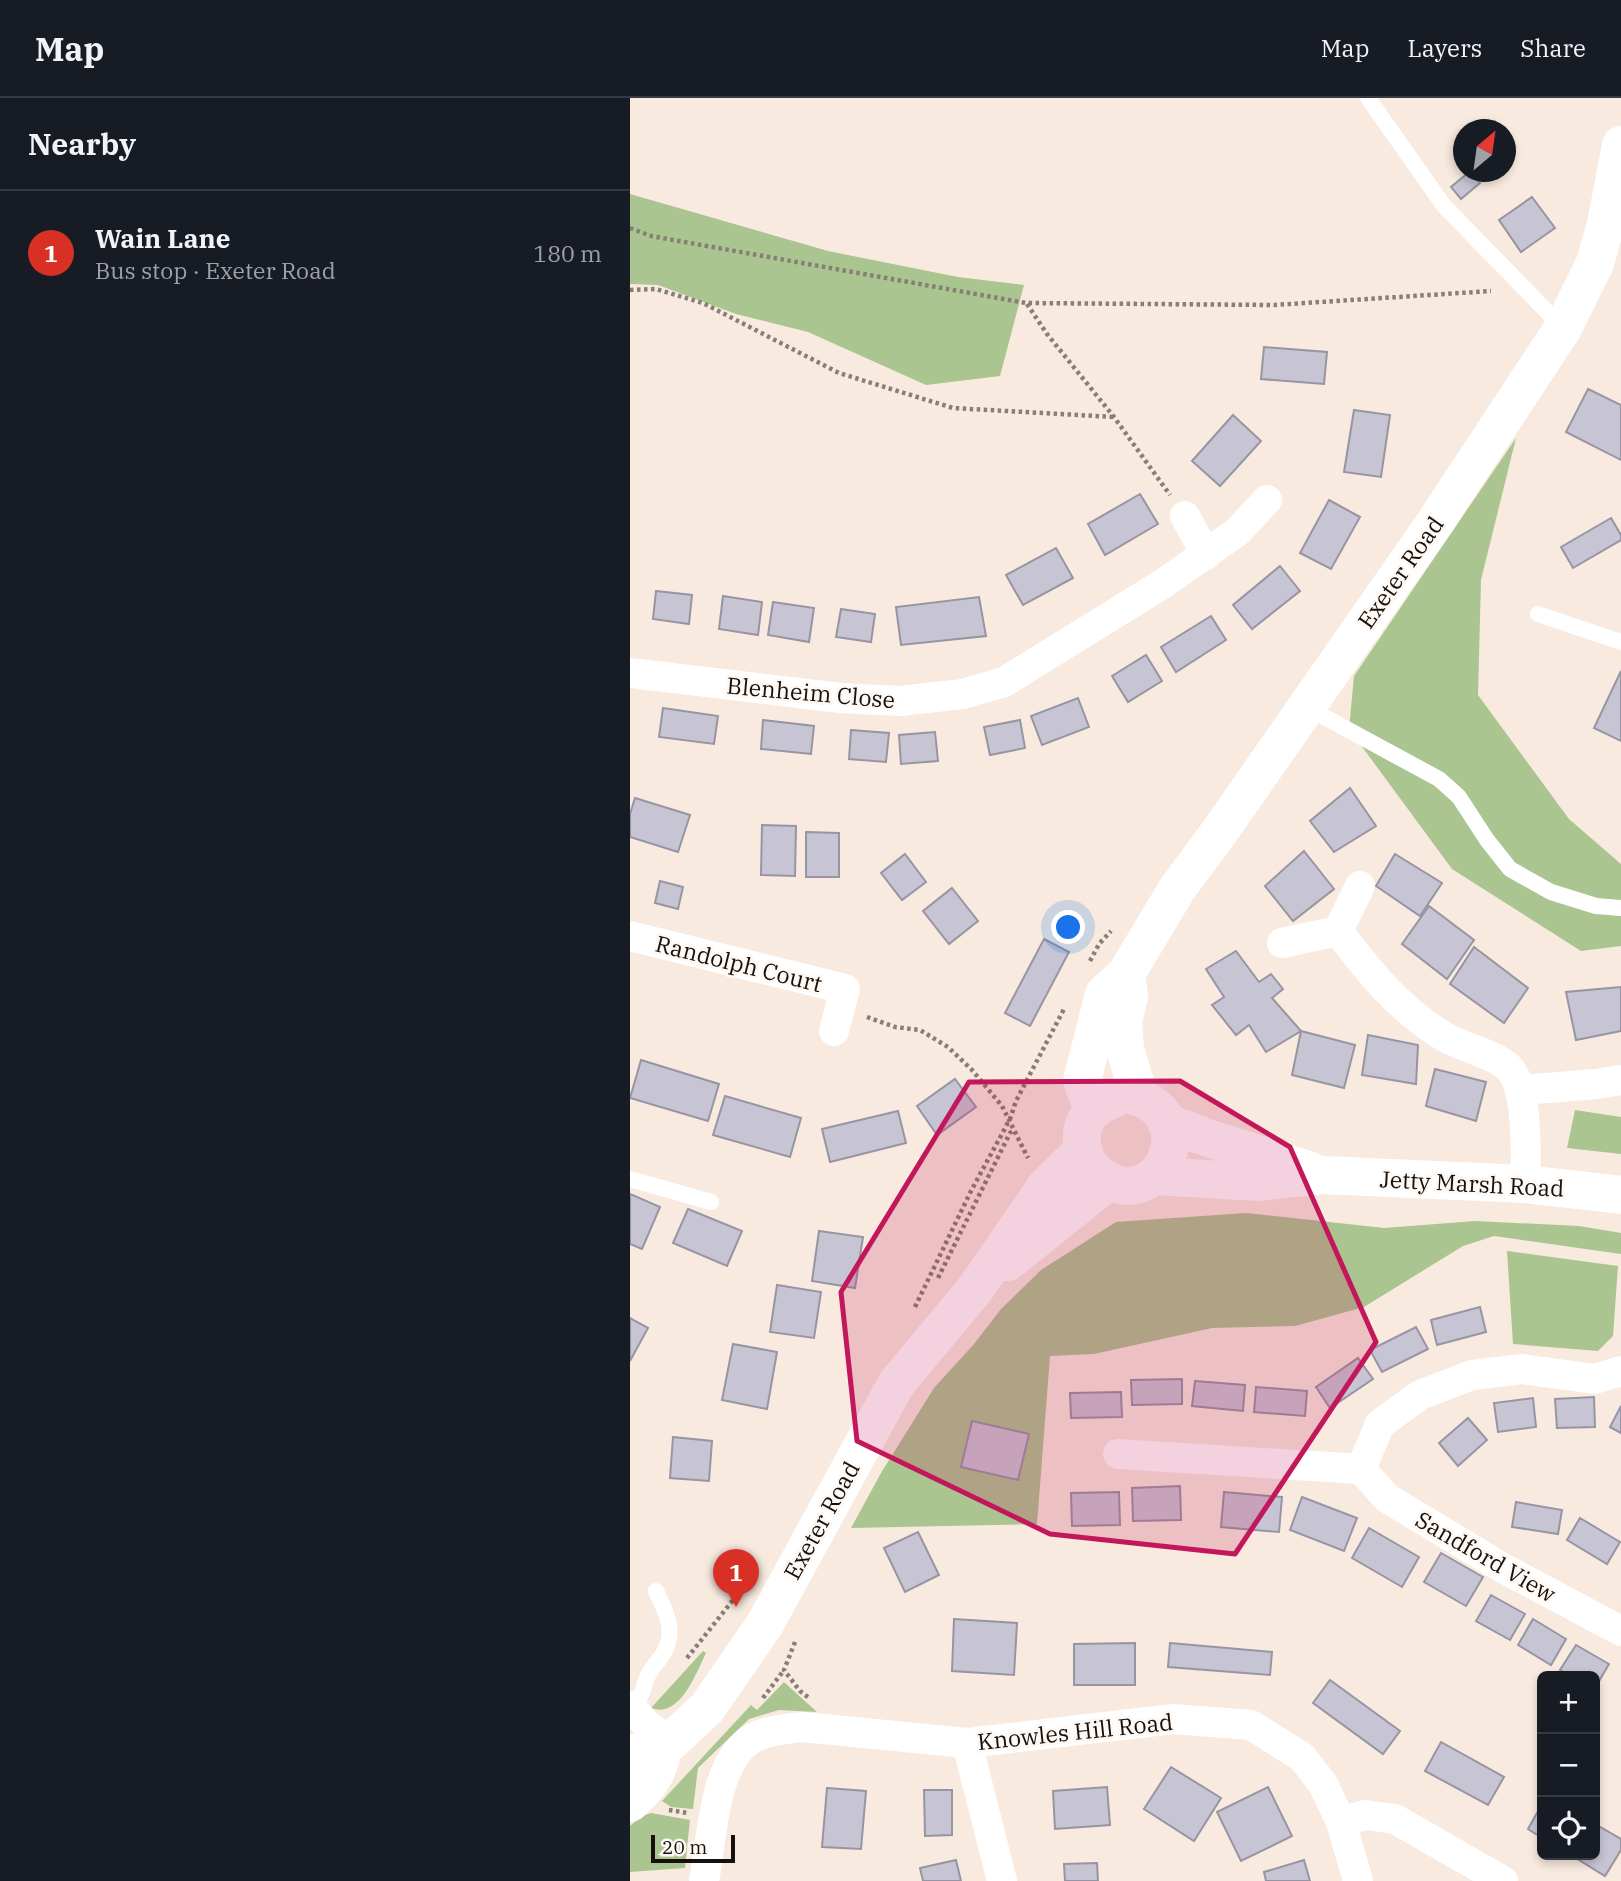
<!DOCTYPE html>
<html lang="en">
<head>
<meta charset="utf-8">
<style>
	body { margin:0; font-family:"IBM Plex Serif",serif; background:#242831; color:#f1f3f6 }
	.controls { position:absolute; right:21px; bottom:21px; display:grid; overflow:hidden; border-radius:10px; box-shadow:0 4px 10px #0003 }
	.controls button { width:63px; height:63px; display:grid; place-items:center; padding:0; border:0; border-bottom:2px solid #363941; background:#171b24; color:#f1f3f6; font:35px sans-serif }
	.compass { position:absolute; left:823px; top:21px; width:63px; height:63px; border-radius:50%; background:#171b24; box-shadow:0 4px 10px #0003; rotate:29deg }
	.scale { position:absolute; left:21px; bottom:18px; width:84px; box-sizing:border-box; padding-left:7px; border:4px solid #16110d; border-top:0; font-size:19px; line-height:24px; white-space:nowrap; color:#16110d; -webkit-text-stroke:5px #fff9f5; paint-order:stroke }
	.you { position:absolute; left:439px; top:830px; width:24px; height:24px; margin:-18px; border:5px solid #fff; border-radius:50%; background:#1a73e8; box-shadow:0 0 0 10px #1a73e833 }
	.badge { display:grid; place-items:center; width:46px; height:46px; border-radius:50%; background:#d93025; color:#fff; font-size:23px; font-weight:700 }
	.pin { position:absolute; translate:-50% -58px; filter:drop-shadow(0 2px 4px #0008) }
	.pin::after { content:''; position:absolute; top:37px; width:24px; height:21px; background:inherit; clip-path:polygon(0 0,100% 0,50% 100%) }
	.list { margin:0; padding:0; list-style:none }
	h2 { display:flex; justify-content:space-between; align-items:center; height:91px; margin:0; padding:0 28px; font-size:30px }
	h2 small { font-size:23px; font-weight:400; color:#9ea1a6 }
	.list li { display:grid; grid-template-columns:46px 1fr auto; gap:21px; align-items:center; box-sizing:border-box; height:126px; padding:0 28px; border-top:2px solid #363941 }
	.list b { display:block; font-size:26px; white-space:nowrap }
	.list p { margin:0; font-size:23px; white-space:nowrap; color:#9ea1a6 }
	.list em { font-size:23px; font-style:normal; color:#9ea1a6 }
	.icon { flex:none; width:38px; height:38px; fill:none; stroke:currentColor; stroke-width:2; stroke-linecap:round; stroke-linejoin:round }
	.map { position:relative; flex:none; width:991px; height:1783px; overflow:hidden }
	header { display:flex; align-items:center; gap:42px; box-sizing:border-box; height:98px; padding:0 35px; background:#171b24; border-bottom:2px solid #363941 }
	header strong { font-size:33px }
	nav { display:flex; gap:38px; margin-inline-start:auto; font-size:24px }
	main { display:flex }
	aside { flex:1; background:#171b24 }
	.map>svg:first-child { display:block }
</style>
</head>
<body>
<header>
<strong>Map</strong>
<nav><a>Map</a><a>Layers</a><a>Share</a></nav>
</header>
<main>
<aside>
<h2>Nearby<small></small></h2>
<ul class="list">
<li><span class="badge">1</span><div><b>Wain Lane</b><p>Bus stop · Exeter Road</p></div><em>180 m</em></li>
</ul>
</aside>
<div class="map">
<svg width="991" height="1783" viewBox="0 0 991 1783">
	<rect width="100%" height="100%" fill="#f8eadf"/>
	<!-- green -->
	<g fill="#abc590" fill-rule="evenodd">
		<polygon points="0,96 198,153 328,179 394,187 370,278 296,287 178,234 106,216 28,187 0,186"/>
		<polygon points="886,340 851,482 848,597 939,721 991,766 991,848 951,853 822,771 719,631 724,578"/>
		<polygon points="945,1012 991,1019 991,1056 937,1050"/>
		<path d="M616,1115l138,15 91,-7 104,5 42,7v21l-127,-18 -31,10 -99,61 -69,19 -83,2 -118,26 -44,2 -13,168 -186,4 30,-55 53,-85 40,-44 27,-35 40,-39 75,-48zM342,1323l56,13 -10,46 -57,-13z"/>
		<polygon points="877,1153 988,1168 983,1238 968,1253 883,1246"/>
		<path d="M73,1553l3,2c-10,20 -26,66 -55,55z"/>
		<polygon points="154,1584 187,1614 149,1612 119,1621 68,1670 63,1711 41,1709 32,1703 121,1607 127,1612"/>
		<polygon points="21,1715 60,1722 55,1770 0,1774 0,1728 10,1719"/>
	</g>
	<!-- building -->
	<g fill="#c7c5d4" stroke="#9794a3" stroke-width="2">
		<polygon points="839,74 850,85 831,101 821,89"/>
		<polygon points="902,99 925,130 891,154 869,122"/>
		<polygon points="634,249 697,254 694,286 631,281"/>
		<polygon points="958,291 991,307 991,362 936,334"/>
		<polygon points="724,312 760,317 751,379 714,374"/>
		<polygon points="603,317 631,343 590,388 562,363"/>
		<polygon points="510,396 528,426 475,457 458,426"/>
		<polygon points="699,402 730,419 701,471 670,455"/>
		<polygon points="981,420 991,437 991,442 943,470 931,449"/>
		<polygon points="426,450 443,480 393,507 376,477"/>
		<polygon points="650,468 670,493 622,531 603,507"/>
		<polygon points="26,493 62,497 59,526 23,521"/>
		<polygon points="93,498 132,504 128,537 89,531"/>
		<polygon points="349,499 356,538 271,547 266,509"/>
		<polygon points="143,504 184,510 179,544 138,537"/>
		<polygon points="211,511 245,516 241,544 206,539"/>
		<polygon points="581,518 596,542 546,574 531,549"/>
		<polygon points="516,557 532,583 498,604 482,578"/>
		<polygon points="991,573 991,643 964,630"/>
		<polygon points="448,600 459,629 412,647 401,618"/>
		<polygon points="33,610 88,618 84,646 29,639"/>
		<polygon points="133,622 184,628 181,656 131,651"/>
		<polygon points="390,622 395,650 360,657 354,629"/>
		<polygon points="221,632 259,635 256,664 219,661"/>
		<polygon points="305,634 308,663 271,666 269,637"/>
		<polygon points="720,690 746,728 704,754 680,723"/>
		<polygon points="5,700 60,717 48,754 0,739 0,716"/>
		<polygon points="132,727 166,728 165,778 131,777"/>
		<polygon points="176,734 209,735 209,779 176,779"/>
		<polygon points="674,753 704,791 663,823 635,788"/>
		<polygon points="275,756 296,784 272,802 251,775"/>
		<polygon points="765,756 812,785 790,818 746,788"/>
		<polygon points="30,783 53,789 48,811 25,805"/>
		<polygon points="322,790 348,823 319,846 293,813"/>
		<polygon points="799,808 844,842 817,881 772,846"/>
		<polygon points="414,841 439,854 400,928 375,915"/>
		<polygon points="844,849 898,890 874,925 820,886"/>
		<polygon points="606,853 629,884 641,876 653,891 642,900 671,933 636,954 619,927 606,937 582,907 594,899 576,871"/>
		<polygon points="991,889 991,933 946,942 936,894"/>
		<polygon points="671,933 725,947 714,990 662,977"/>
		<polygon points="738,937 788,947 786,986 732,977"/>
		<polygon points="11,962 89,986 78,1023 0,1000"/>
		<polygon points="805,971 856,984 846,1023 796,1008"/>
		<polygon points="325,981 346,1009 307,1037 287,1008"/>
		<polygon points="95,998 171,1020 160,1059 83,1037"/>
		<polygon points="268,1013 276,1045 200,1064 192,1031"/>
		<polygon points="0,1096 30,1109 12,1151 0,1146"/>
		<polygon points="58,1111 112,1133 97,1168 43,1145"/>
		<polygon points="189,1133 233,1139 225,1190 182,1183"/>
		<polygon points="147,1187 191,1194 184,1240 140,1234"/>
		<polygon points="850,1209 856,1234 807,1247 801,1222"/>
		<polygon points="0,1220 18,1230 0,1263"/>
		<polygon points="786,1229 798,1251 752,1274 740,1252"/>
		<polygon points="103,1246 147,1254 137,1311 92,1302"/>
		<polygon points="728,1260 743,1281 700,1310 686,1289"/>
		<polygon points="552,1281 552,1306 502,1307 501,1282"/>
		<polygon points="565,1283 615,1287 613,1313 562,1308"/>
		<polygon points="626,1289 677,1293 675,1318 624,1314"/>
		<polygon points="491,1294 492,1319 441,1320 440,1295"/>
		<polygon points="964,1299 965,1329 927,1330 925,1301"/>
		<polygon points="903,1300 906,1329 868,1334 864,1305"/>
		<polygon points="991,1308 991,1335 980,1329"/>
		<polygon points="838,1320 857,1342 828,1368 809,1345"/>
		<polygon points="342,1323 399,1336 388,1382 331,1369"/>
		<polygon points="43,1339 82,1343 79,1383 40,1380"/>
		<polygon points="550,1388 551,1422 503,1423 502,1390"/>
		<polygon points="489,1394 490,1427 442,1428 441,1395"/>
		<polygon points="594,1394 652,1399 649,1434 591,1429"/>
		<polygon points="672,1399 727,1420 714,1453 660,1432"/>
		<polygon points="886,1404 932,1412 928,1436 882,1429"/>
		<polygon points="950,1420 990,1444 977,1466 937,1442"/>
		<polygon points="739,1430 789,1459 772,1489 722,1460"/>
		<polygon points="288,1434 309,1477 275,1494 254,1450"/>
		<polygon points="811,1455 853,1479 836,1508 794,1484"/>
		<polygon points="861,1497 895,1516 880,1542 846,1523"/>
		<polygon points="324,1521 387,1525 384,1577 322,1573"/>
		<polygon points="903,1521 936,1541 921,1567 888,1547"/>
		<polygon points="505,1545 505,1587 444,1587 444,1546"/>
		<polygon points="540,1545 642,1554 640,1577 538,1569"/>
		<polygon points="946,1547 979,1566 965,1590 965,1578 940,1578 930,1572"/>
		<polygon points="700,1582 770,1633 753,1656 683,1605"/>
		<polygon points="811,1644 874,1679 858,1707 795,1673"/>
		<polygon points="541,1669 591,1700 564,1743 514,1711"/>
		<polygon points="477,1689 480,1727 425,1731 423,1693"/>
		<polygon points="638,1689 662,1738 611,1763 587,1714"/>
		<polygon points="197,1690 236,1693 231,1751 192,1749"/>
		<polygon points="294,1692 322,1692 322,1737 295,1738"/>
		<polygon points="912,1706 912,1740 898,1731"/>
		<polygon points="965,1726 991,1741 991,1752 975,1778 941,1757 965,1757"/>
		<polygon points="326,1762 331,1783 293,1783 290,1770"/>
		<polygon points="674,1762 680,1783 636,1783 634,1774"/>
		<polygon points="467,1765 468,1783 435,1783 434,1766"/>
	</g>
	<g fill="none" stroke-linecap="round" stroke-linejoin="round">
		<!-- path -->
		<g stroke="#877e76" stroke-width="4.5" stroke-dasharray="3.5 3.5" stroke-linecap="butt">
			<polyline points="0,130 21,138 396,205 644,207 861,193"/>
			<polyline points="0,192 26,191 73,205 209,275 323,310 484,319"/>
			<polyline points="397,206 417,236 484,319 540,397"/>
			<polyline points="460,863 469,846 481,833"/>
			<polyline points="237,919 265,929 290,932 318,949 342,972 372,1008 398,1060"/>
			<polyline points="308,1180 380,1035 384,1032"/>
			<polyline points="285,1209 341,1093 380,1021 386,1003 434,911"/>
			<polyline points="165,1544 154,1572 170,1593 179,1600"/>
			<polyline points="57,1560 119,1482"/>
			<polyline points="133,1600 154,1572"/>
			<polyline points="39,1712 58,1715"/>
		</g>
		<!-- lane -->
		<g stroke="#fff" stroke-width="16">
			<polyline points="738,0 814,108 933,230"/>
			<polyline points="908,516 991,544"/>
			<polyline points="676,609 809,681 829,699 857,742 880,771 921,794 966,808 991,810"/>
			<polyline points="0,1081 81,1104"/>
			<path d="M2,1610c12,-15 9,-15 15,-30 3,-9 11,-16 16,-24 14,-23 3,-42 -7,-63"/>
		</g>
		<!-- street -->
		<g stroke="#fff" stroke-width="30">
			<polyline points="555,418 576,457"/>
			<polyline points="0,575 210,600 270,603 333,596 374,584 531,487 607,434 637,402"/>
			<path d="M730,788l-22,45c32,42 60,77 105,105 16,10 57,20 67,33 19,23 15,85 16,115"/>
			<polyline points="0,838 215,891 204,933"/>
			<polyline points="652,845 708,833"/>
			<polyline points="892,992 966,986 991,982"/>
			<polyline points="991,1273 965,1281 892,1271 842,1277 790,1297 750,1326 731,1371 757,1400 871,1469 991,1533"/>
			<polyline points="488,1356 731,1371"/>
			<polyline points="0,1608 17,1627 40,1644"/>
			<polyline points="337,1645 372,1783"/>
			<polyline points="711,1724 735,1717 765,1721 873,1783"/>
			<path d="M74,1783c8,-41 9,-123 51,-144 14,-7 32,-8 47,-10l165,16 206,-24 78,6 51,32 21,27 18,38 17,59"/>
		</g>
		<!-- primary -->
		<g stroke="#fff" stroke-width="38">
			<polyline points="496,876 499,899 493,924 495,951 509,998"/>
			<path d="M493,996c90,12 35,132 -27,78 -17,-15 -20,-47 -2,-62 8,-7 20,-11 29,-16z"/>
			<polyline points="463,1013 452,983 474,896 496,876 547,791 590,733 804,426 933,230 965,165 976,126 991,47"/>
			<polyline points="536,1024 572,1038 681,1073"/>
			<polyline points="524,1078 628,1084 693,1077 896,1086 991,1097"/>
			<polyline points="378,1164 479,1083"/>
			<polyline points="0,1659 8,1654 33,1651 77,1610 135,1526 266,1286 346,1190 416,1088 452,1053"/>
			<path d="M0,1705c19,-17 28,-29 33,-54"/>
		</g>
	</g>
	<!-- marked area -->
	<path fill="#c2185b" fill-opacity="0.2" stroke="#c2185b" stroke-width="5" stroke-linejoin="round" d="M550,983l110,66 86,195 -141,212 -185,-20 -193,-93 -16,-149 128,-210z"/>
	<g text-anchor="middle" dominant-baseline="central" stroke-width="6" stroke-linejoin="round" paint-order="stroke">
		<!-- street labels -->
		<g font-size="23" fill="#16110d" stroke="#fff9f5">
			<text transform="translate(770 474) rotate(-55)">Exeter Road</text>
			<text transform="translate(181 594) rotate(5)">Blenheim Close</text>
			<text transform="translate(109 865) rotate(14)">Randolph Court</text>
			<text transform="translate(842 1085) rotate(3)">Jetty Marsh Road</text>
			<text transform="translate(191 1422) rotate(-61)">Exeter Road</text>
			<text transform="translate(856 1458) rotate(30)">Sandford View</text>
			<text transform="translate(445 1633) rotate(-6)">Knowles Hill Road</text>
		</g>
	</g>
</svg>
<div class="controls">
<button>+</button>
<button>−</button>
<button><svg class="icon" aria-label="locate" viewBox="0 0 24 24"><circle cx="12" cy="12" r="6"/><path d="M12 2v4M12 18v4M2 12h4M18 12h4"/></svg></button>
</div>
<svg class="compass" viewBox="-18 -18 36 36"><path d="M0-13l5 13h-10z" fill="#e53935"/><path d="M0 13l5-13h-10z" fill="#9ea1a6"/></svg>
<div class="scale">20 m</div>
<div class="you"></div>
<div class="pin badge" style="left:106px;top:1509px">1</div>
</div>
</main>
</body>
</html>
